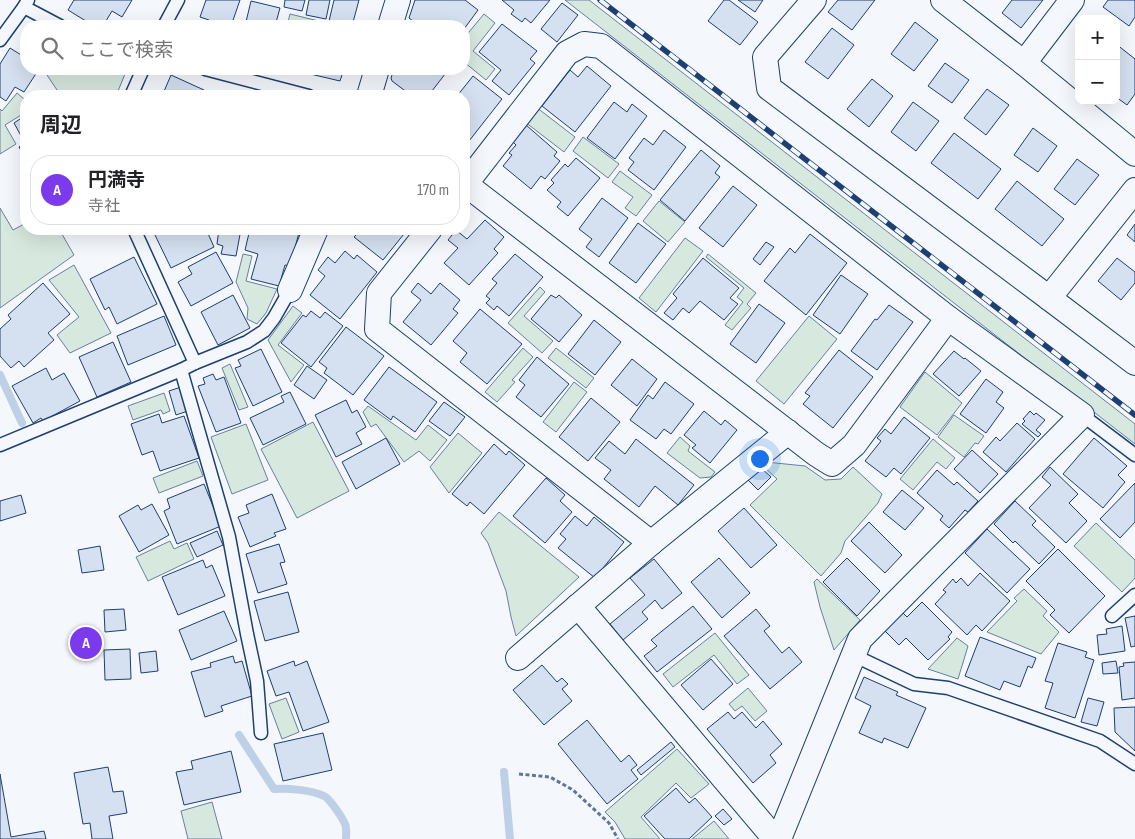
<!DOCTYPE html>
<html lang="ja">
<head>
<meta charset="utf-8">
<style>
	body { margin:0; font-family:"Sofia Sans Condensed","Noto Sans JP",sans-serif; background:#f6f6f6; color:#202124 }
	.controls { position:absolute; right:15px; top:15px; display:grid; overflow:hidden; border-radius:10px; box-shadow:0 5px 20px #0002 }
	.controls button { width:45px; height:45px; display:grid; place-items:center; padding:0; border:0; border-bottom:1px solid #e0e0e0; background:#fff; color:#202124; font:25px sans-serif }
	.you { position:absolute; left:759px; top:458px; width:18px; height:18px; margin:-12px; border:4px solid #fff; border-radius:50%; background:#1a73e8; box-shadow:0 0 0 8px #1a73e833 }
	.badge { display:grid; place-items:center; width:32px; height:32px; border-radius:50%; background:#7c3aed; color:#fff; font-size:16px; font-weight:700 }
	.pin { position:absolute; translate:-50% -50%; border:2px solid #fff; box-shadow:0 1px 5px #0006 }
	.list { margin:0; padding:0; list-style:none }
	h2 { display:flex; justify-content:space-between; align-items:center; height:65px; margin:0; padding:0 20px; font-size:21px }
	h2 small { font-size:16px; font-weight:400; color:#757577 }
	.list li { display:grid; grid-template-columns:32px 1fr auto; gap:15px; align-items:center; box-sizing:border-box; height:70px; margin:0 10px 10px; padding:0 10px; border:1px solid #e0e0e0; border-radius:20px }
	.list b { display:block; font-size:19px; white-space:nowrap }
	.list p { margin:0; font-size:16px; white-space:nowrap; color:#757577 }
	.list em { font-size:16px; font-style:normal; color:#757577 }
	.icon { flex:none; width:28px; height:28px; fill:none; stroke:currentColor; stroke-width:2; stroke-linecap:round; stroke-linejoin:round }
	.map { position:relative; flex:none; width:1135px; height:839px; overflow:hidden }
	.search { position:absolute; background:#fff; box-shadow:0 5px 20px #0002; left:20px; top:20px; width:450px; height:55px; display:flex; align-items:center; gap:12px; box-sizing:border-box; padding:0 18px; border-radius:20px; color:#757577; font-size:19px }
	.panel { position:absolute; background:#fff; box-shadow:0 5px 20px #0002; left:20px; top:90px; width:450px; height:145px; border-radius:20px }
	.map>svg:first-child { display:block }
</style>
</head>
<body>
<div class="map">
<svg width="1135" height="839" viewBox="0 0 1135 839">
	<rect width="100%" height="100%" fill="#f4f7fb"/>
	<!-- green -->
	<g fill="#d7e8df" stroke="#687fa3">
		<polygon points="565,0 589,0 1135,424 1135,444"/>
		<polygon points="290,14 339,26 287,26"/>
		<polygon points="484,14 495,23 473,51 495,69 486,80 464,62 464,38"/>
		<polygon points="43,69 127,69 116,96 61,96"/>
		<polygon points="17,93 24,99 26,97 26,112 5,125 16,144 0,154 0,109 2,111"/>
		<polygon points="536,107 575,137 564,152 525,122"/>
		<polygon points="583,137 619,164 608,178 573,151"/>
		<polygon points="620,171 652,195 636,216 625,208 633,197 612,182"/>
		<polygon points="659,201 685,222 668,242 643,221"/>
		<polygon points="0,208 13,230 26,223 26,229 59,229 74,255 0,308"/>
		<polygon points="685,238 703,251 656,312 639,298"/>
		<polygon points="243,254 252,256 246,281 277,289 266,313 257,324 247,319 248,308 236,282"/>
		<polygon points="708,254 756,293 747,304 751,308 732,330 725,325 743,302 737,297 744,288 706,257"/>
		<polygon points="74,265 111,333 70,353 57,335 79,317 49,280"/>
		<polygon points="540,287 545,292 524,316 553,341 542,353 508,323"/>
		<polygon points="293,306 302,313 278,345 304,365 291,382 268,340"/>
		<polygon points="809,316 837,339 784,404 756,381"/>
		<polygon points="523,348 533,357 512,380 515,382 497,402 485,392"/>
		<polygon points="556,348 594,378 586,388 548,358"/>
		<polygon points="230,364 248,407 239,410 222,368"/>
		<polygon points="925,372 962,403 937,435 900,407"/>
		<polygon points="574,382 587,392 556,432 543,422"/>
		<polygon points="164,393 170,411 163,414 161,410 133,420 128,406"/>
		<polygon points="368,406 416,440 428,425 447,440 430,461 419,451 404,462 376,424 371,427 363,412"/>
		<polygon points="954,415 984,436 978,444 975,443 964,457 938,437"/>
		<polygon points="313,422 349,491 297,518 261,449"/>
		<polygon points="246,424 268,480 232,494 211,437"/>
		<polygon points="458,433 482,453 449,493 430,467"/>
		<polygon points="680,437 690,446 688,451 715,472 711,477 700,478 667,453"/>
		<polygon points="933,439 955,458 946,469 937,462 913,490 900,479"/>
		<polygon points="197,461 203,476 159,493 153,478"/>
		<polygon points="766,462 805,466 825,480 841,479 853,467 882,494 878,503 845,541 841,553 821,576 750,505 777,479 762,465"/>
		<polygon points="499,512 579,577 516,636 511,617 506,591 488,543 481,533"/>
		<polygon points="1096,523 1135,560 1135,578 1122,592 1074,546"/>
		<polygon points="170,541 174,549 187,543 194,559 148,581 136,557"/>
		<polygon points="817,579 860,620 834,650 820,607 814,582"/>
		<polygon points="1024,589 1047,611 1043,616 1059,632 1041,654 987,632 1017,601 1014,598"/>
		<polygon points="715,633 749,675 737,684 714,655 673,687 663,674"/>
		<polygon points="957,638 968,646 958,679 928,669"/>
		<polygon points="748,688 767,711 755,721 742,706 735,711 729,704"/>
		<polygon points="286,698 299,732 282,739 269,704"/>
		<polygon points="677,749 709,784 691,798 676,783 641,817 660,839 625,839 615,822 605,812"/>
		<polygon points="212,802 222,839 188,839 181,811"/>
		<polygon points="714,821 729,839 692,839"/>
	</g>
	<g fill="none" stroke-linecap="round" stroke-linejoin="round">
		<!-- stream -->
		<g stroke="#bed0e5" stroke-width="8">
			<polyline points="0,375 22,423"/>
			<path d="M239,735l35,54c14,-1 38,1 50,7 6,3 18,21 21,28 2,4 1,10 1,15"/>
			<polyline points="504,772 510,839"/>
		</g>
	</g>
	<!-- building -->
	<g fill="#d5e0f0" stroke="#1d3f73">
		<polygon points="74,0 132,0 122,17 112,11 103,26 94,26 68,10"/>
		<polygon points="206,0 240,0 231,26 214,26 207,24 209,20 200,17"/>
		<polygon points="285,0 305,0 302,11 284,7"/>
		<polygon points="309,0 330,0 326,19 306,15"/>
		<polygon points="334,0 359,0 352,26 329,21"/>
		<polygon points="415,0 465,0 478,10 464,29 464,26 419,26 409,18"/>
		<polygon points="502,0 550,0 531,23 525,18 522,22 511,14 514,10"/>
		<polygon points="724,0 729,0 758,22 740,45 708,21"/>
		<polygon points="738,0 763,0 755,12"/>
		<polygon points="838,0 875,0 852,30 828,12"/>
		<polygon points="1012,0 1043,0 1021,28 1002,13"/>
		<polygon points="1108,0 1135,0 1135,17 1129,26 1103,7"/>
		<polygon points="251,1 280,8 275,26 245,26"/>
		<polygon points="562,3 578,15 557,42 541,29"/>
		<polygon points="915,22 938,40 914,71 891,54"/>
		<polygon points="502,24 537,51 530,59 535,63 509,95 492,81 501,70 479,52"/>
		<polygon points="832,28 854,45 828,79 805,62"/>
		<polygon points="1116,44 1135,59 1135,94 1127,105 1116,97"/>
		<polygon points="10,48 26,58 26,69 39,69 24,92 15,87 6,101 0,97 0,64"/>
		<polygon points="945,63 969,80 952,103 928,86"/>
		<polygon points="587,66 611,86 575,132 542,106 570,70 578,77"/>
		<polygon points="289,69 344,69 340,81"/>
		<polygon points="394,69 449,69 428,96 412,96 392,81 391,78"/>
		<polygon points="171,75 204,90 201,96 162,96"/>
		<polygon points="473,76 502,99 469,141 464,136 464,134 466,131 464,129 464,96 457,96"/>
		<polygon points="872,79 893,96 869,127 847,109"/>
		<polygon points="987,89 1009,105 986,135 964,118"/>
		<polygon points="614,102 627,112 632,104 647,116 615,159 587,138"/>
		<polygon points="913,102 939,121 916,151 891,132"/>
		<polygon points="26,115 26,159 19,147 25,143 14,123"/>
		<polygon points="526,125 557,152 554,156 560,161 545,179 541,176 531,189 503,166 512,155 509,153 516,145 512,141"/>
		<polygon points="1033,128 1057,146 1038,172 1014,155"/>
		<polygon points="664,130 686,147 654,190 628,170 634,162 629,158 644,138 653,145"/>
		<polygon points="954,133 1001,169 978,199 931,163"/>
		<polygon points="701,150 720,166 715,173 720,177 685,221 660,200"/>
		<polygon points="576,158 600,178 568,216 557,207 561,202 547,190 554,183 551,180 565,164 568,167"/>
		<polygon points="1077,159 1099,175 1075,205 1054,189"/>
		<polygon points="1017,181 1064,219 1042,246 995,209"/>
		<polygon points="733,186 757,205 723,247 699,228"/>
		<polygon points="602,198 628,218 599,257 586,247 592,239 579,229"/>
		<polygon points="485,220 504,237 494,249 498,253 469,285 444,263 458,248 448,240 456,230 467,239"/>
		<polygon points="638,223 666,244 636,283 609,263"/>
		<polygon points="1135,224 1135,242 1127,235"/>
		<polygon points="163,229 206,229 214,247 171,268 154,233"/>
		<polygon points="219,229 241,229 236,256 221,254 223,246 217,244"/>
		<polygon points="250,229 300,229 290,266 285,265 279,286 251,279 258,254 245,250"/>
		<polygon points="362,229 408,229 383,260 354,237"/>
		<polygon points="810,234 847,263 806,315 764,281 790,248 795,253"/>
		<polygon points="766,242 774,247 760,265 753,259"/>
		<polygon points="345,251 354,259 357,255 377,272 340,319 310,295 325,276 318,270 328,257 335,263"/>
		<polygon points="216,252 233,283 191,306 178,282 192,274 188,267"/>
		<polygon points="515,254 543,277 509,316 497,306 494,310 486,303 490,299 486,296 497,283 492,279"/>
		<polygon points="134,257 157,304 117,324 109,307 105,310 90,279"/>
		<polygon points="703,258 739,288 730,298 738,304 724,320 700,301 689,313 683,308 673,320 664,313 677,298 673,294"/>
		<polygon points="1117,258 1135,272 1135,283 1121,300 1098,281"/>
		<polygon points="841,275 868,294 840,334 813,315"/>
		<polygon points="43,283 70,314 48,333 54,340 24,367 19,361 11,368 0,356 0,329 11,319 8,315"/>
		<polygon points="418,283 431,294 440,283 460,300 453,309 458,313 431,345 403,322 421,300 411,292"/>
		<polygon points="233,295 250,328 218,345 201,312"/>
		<polygon points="551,295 556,298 559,295 582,315 559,342 531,319"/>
		<polygon points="759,304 785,323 756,363 730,344"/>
		<polygon points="889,305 913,322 877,370 851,351 875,319 877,320"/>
		<polygon points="480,309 522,344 487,384 460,362 467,353 453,341"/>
		<polygon points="311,311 320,318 325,312 343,326 311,367 281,343 303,315 306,317"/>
		<polygon points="164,316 176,345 128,365 117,336"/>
		<polygon points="594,320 621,342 595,375 568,354"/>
		<polygon points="346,327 384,356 353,395 324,373 327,368 319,362"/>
		<polygon points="113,342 131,382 97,397 79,357"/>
		<polygon points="261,349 282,392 253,406 235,368 241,366 238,360"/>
		<polygon points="839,350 873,377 833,428 803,404 810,396 805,393"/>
		<polygon points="954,351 964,359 965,358 981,371 959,396 933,374"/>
		<polygon points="537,357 569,384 541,417 516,397 525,385 519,380"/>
		<polygon points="632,359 657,379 637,406 611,385"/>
		<polygon points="307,366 327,380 314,399 294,385"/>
		<polygon points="389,367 437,402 415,432 393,416 391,420 364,400"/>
		<polygon points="46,368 52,380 64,373 80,401 43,421 41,418 33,423 12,386"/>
		<polygon points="213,374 216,380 224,377 241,423 216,432 198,386 205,384 203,378"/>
		<polygon points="986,379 1003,392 996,402 1004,408 986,433 960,414"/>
		<polygon points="665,382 694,404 671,434 664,429 656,439 630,420 648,395 653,399"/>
		<polygon points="181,387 188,411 176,415 169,391"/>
		<polygon points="290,392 306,424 263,445 250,418 284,402 281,396"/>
		<polygon points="591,398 620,422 588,461 559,437"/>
		<polygon points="346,400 352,413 357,410 366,427 356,433 362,444 336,457 315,415"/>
		<polygon points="444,402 465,417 450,436 429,421"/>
		<polygon points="704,411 721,425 725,420 737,430 710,463 692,448 696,445 684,435"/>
		<polygon points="1030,411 1034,415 1036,413 1045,420 1036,430 1041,434 1038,437 1022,424 1025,421 1023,419"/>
		<polygon points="159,414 162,423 184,416 199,458 160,471 153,451 142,455 131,424"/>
		<polygon points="904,417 930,438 901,474 894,468 886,477 865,461 881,441 877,438 885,429 891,434"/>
		<polygon points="1017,423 1035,439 1006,472 983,452 996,437 1000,441"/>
		<polygon points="386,438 400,464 356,489 342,462"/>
		<polygon points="1094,438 1127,466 1118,475 1125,482 1103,508 1063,474"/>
		<polygon points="636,439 694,485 678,505 655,486 639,507 604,479 611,470 595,458 609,441 625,454"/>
		<polygon points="494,444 506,455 509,451 525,465 484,514 470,502 467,506 452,494"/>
		<polygon points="972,450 998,474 980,493 954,469"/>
		<polygon points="1050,467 1078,494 1069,503 1087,521 1066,543 1029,508 1051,485 1042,477"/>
		<polygon points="761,468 771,477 758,490 748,480"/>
		<polygon points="937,470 954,485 957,482 978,501 968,512 965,510 949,528 940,520 943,516 917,493"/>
		<polygon points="546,478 565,495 560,501 572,512 545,543 513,516"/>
		<polygon points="1135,483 1135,522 1120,538 1100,519"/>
		<polygon points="204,484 221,526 177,544 164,511 170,508 167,499"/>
		<polygon points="902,490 924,508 905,530 883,512"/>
		<polygon points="272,494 286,529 274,533 276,536 250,547 238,517 249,513 246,505"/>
		<polygon points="21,495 26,513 0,521 0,501"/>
		<polygon points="1015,501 1036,521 1032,525 1055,547 1039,564 1015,541 1013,543 994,524"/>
		<polygon points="152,504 169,535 139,552 119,516 138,505 141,510"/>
		<polygon points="744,508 777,545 751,568 718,531"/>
		<polygon points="575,516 587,526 594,517 624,542 595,578 558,548 566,539 560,534"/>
		<polygon points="869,522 902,555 885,573 851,541"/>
		<polygon points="987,529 1030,569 1007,593 965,553"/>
		<polygon points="217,531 223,545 197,557 190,543"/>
		<polygon points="279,544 285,562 280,563 287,584 258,593 246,554"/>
		<polygon points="100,546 104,570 82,573 78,550"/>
		<polygon points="1058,549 1105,596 1069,633 1050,615 1055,610 1026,581"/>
		<polygon points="719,558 750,593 722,618 691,582"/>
		<polygon points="847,558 880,591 857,616 823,582"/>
		<polygon points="654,559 682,593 662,609 655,600 642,612 648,619 623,640 610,624 645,595 630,578"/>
		<polygon points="203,560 206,568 212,565 225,596 178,615 162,577"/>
		<polygon points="980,573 1010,601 982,631 976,625 967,635 935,604 946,592 943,590 953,579 956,583 961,578 968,586"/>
		<polygon points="288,592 299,632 265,641 254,601"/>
		<polygon points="922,602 952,632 948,637 950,639 928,660 906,638 899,645 883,629 901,611 907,617"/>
		<polygon points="693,606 712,629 657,672 644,656 657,646 651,640"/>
		<polygon points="124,609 126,630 105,632 104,610"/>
		<polygon points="756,609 770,626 764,631 782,653 789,647 802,662 770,689 724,636"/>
		<polygon points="224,611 237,641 191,660 179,630"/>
		<polygon points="1135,616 1135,646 1131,647 1125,618"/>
		<polygon points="1122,626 1125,651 1099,655 1097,635 1107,634 1106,629"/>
		<polygon points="980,637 1036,658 1032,668 1028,666 1020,687 1004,681 1000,690 965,676"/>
		<polygon points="1058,643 1087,652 1085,657 1094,660 1075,718 1045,708 1053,683 1045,681"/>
		<polygon points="130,649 131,679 105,680 104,650"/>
		<polygon points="156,651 158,671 141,673 139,653"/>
		<polygon points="233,656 235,663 242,661 252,696 221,706 223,711 205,717 191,672 211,667 210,663"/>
		<polygon points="711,659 733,684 703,710 681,685"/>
		<polygon points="294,661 295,666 307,661 329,722 303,731 289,692 276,696 267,671"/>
		<polygon points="1116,661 1118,673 1103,674 1102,663"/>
		<polygon points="1135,662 1135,698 1122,700 1119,667 1124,666 1123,663"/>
		<polygon points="542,665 557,682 562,678 568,684 562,689 572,701 544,725 513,690"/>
		<polygon points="864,677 898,692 896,695 926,708 908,748 884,738 882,743 859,733 871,706 855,698"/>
		<polygon points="1088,698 1104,702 1097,726 1081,722"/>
		<polygon points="1135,707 1135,751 1115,732 1114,708"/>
		<polygon points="728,712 734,719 742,712 756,728 763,721 782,744 770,755 776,763 753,783 707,729"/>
		<polygon points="587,720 621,762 629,755 637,765 631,770 638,779 607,804 558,744"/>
		<polygon points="323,733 332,770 283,781 274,744"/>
		<polygon points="671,742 675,747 641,775 637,770"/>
		<polygon points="231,751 241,792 184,805 176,772 193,769 191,761"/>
		<polygon points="108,767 113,792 123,791 127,813 109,816 113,839 92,839 90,823 83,824 74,773"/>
		<polygon points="0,774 11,837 44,831 46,839 0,839"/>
		<polygon points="676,788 689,803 695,798 712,817 689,839 665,839 644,816"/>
		<polygon points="723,809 732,819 724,825 715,816"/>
	</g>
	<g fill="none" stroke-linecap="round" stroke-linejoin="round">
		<!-- service casing -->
		<g stroke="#1d3f73" stroke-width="15">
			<g id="service">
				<polyline points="24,7 60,26"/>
				<polyline points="164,26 178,0"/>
				<polyline points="0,40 24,7 28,0"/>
				<polyline points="205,69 309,96"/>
				<polyline points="131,96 143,69"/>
				<polyline points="134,229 195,363"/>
				<polyline points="181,370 229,537 247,634 257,681 261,733"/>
				<polyline points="1082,415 1135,455"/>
				<polyline points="0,445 181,370 195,363 247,342 264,331 274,318 290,290"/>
				<polyline points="1112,616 1135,595"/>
				<polyline points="853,655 914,684 948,688 1100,741 1135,764"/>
			</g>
		</g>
		<!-- minor casing -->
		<g stroke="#1d3f73" stroke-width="26">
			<g id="minor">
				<polyline points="814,0 765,57 769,88 1049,298 1135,363"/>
				<polyline points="943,0 1024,63"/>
				<polyline points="1072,0 1024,63 1135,154"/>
				<polyline points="390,26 398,0"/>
				<polyline points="369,96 377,69"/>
				<polyline points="464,183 816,454 832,464 854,445 948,318"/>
				<polyline points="464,186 567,53 584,44 601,46 948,318 1082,415 860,639 779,839"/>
				<polyline points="430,229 379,293 377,329 651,543"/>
				<polyline points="290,290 316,229"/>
				<polyline points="1049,298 1135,190"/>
				<polyline points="578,606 775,839"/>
				<polyline points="518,658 651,543 788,432"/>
			</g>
		</g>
		<!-- path -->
		<polyline stroke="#5e769c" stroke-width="3" stroke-dasharray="4 2.5" stroke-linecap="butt" points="519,774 550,777 573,790 609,823 618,839"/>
		<!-- service -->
		<use href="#service" stroke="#f4f7fb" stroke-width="12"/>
		<!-- minor -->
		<use href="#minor" stroke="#f4f7fb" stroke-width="24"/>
		<!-- rail casing -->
		<g stroke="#1d3f73" stroke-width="5.5">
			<polyline id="rail" points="600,0 1135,415"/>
		</g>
		<!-- rail -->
		<use href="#rail" stroke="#f4f7fb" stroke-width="4" stroke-dasharray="11" stroke-linecap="butt"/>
	</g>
</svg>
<div class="controls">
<button>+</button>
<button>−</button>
</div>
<div class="you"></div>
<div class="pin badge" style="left:86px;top:643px">A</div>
<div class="search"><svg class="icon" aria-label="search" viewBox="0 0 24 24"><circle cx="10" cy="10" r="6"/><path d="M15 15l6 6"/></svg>ここで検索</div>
<section class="panel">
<h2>周辺<small></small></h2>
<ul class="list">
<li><span class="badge">A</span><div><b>円満寺</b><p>寺社</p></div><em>170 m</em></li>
</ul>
</section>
</div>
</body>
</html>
